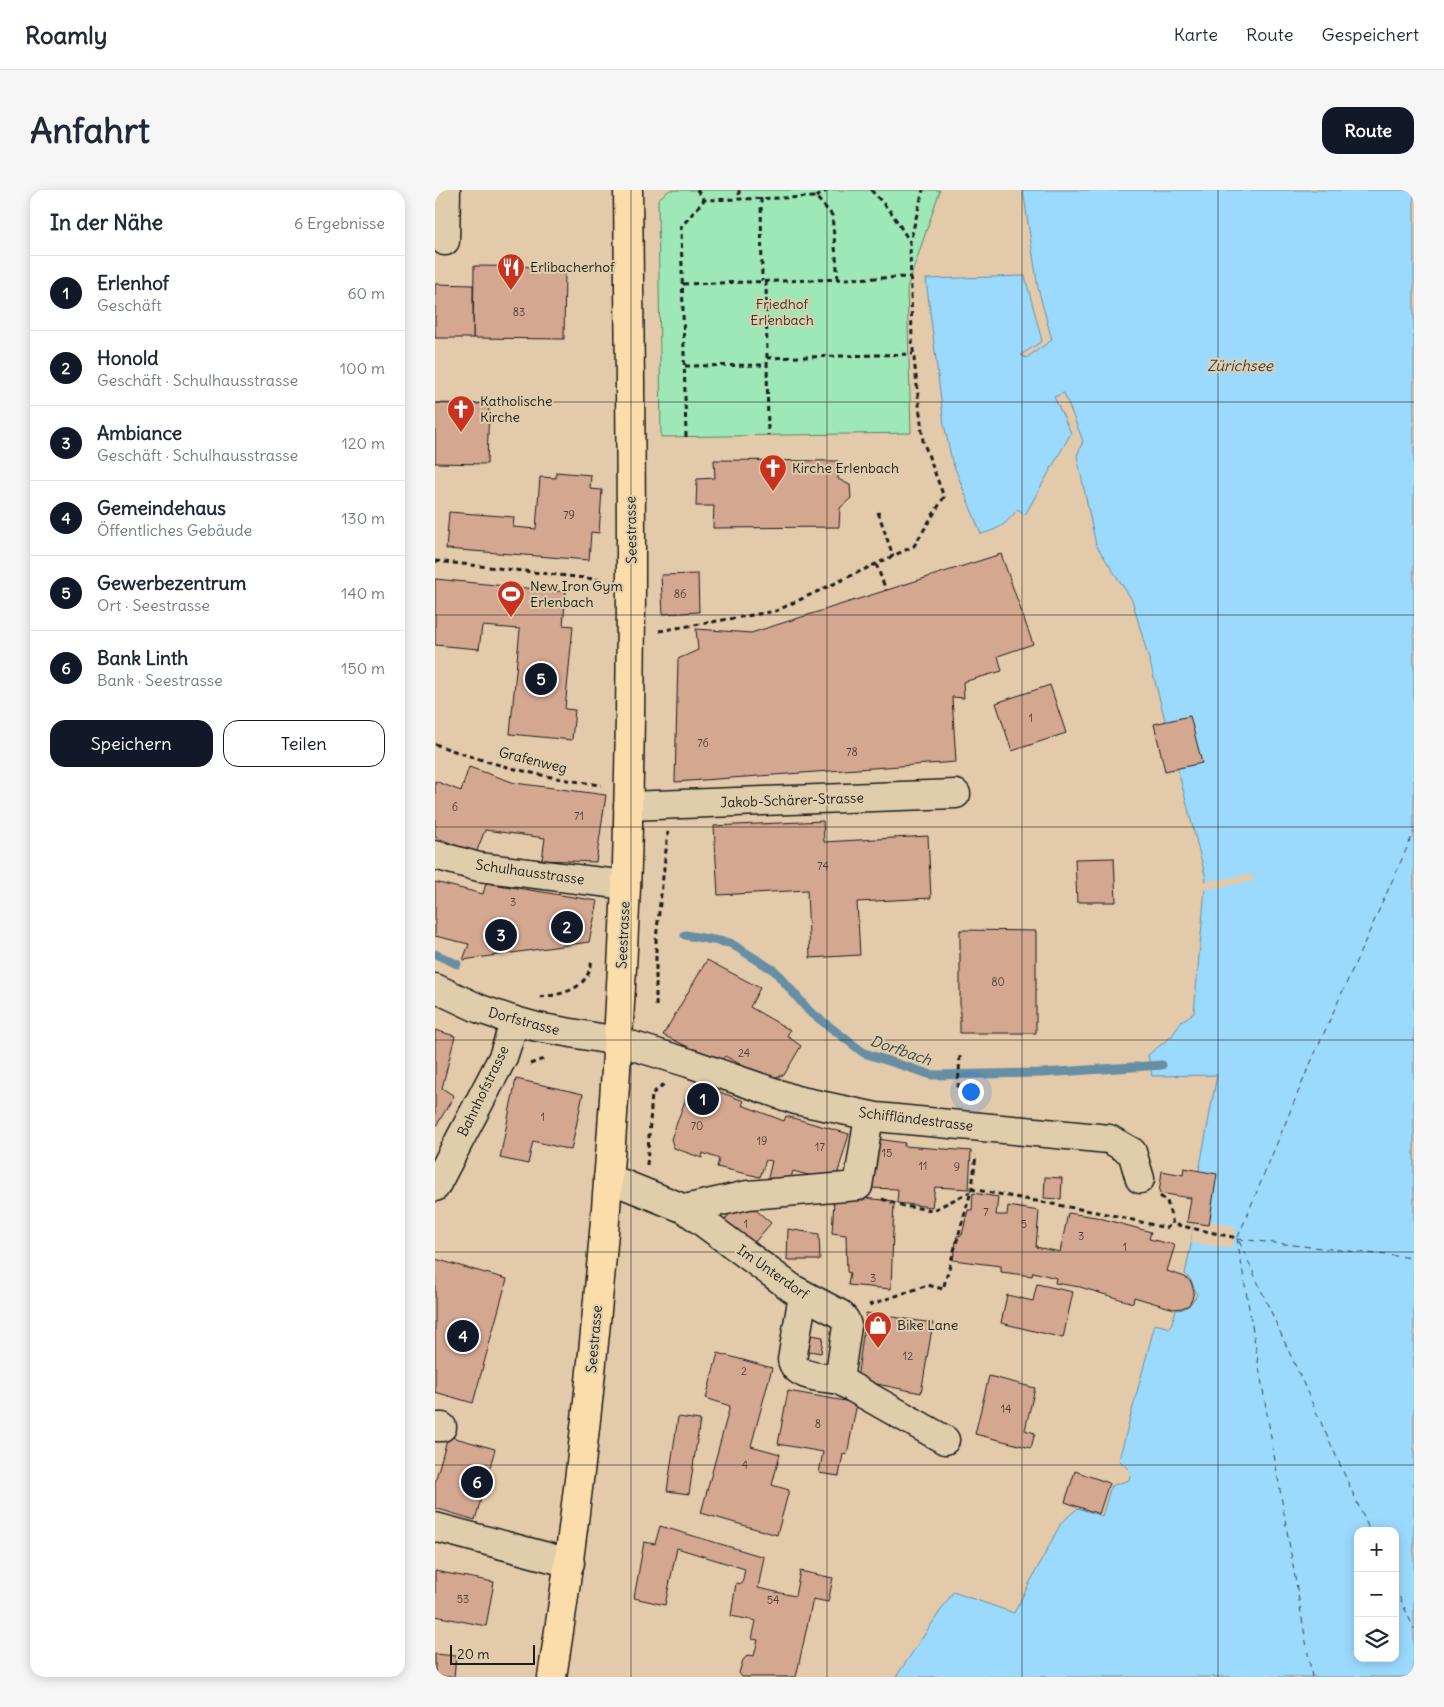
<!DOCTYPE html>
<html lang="de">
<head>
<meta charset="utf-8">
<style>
	body { margin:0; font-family:Delius,sans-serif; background:#f6f6f7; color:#1f2937 }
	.controls { position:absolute; right:15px; bottom:15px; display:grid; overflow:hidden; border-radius:10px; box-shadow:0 2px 12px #0003 }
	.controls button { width:45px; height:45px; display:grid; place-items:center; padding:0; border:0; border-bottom:1px solid #e0e1e3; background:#fff; color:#1f2937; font:25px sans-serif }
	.scale { position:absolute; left:15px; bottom:12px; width:85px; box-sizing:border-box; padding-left:5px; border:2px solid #1c1c1c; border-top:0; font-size:14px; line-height:18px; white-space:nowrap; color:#1c1c1c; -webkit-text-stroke:4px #dfcdab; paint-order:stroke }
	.you { position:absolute; left:535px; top:901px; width:18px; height:18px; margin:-12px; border:4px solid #fff; border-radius:50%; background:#1a73e8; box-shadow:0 0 0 8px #1a73e833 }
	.badge { display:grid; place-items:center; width:32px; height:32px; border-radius:50%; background:#111827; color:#fff; font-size:16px; font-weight:700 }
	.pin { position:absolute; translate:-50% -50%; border:2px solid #fff; box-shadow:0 1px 5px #0006 }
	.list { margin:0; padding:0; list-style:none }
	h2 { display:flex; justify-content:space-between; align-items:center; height:65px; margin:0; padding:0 20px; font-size:21px }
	h2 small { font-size:16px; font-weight:400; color:#747a83 }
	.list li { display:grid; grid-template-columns:32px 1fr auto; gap:15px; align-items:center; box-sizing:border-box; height:75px; padding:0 20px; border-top:1px solid #e0e1e3 }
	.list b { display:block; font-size:19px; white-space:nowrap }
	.list p { margin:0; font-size:16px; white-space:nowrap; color:#747a83 }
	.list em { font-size:16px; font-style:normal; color:#747a83 }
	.actions { display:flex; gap:10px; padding:15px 20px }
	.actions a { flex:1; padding:11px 0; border:1px solid #111827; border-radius:15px; text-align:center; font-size:18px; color:#111827 }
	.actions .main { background:#111827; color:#fff }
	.icon { flex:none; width:28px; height:28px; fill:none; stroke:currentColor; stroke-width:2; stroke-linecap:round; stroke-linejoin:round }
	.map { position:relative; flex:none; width:979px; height:1487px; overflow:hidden; border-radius:15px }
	header { display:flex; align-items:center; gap:30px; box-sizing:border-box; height:70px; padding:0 25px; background:#fff; border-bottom:1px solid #e0e1e3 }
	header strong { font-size:24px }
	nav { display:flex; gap:28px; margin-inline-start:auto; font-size:18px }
	.intro { display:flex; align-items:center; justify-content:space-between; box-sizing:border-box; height:120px; padding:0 30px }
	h1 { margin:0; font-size:35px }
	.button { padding:12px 22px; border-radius:15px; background:#111827; color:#fff; font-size:18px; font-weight:700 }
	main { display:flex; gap:30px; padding:0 30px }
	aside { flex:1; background:#fff; border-radius:15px; box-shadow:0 2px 12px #0003 }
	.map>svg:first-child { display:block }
</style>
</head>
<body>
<header>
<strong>Roamly</strong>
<nav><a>Karte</a><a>Route</a><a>Gespeichert</a></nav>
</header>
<div class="intro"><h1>Anfahrt</h1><a class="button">Route</a></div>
<main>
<aside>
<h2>In der Nähe<small>6 Ergebnisse</small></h2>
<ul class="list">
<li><span class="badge">1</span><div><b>Erlenhof</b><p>Geschäft</p></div><em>60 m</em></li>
<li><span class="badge">2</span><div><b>Honold</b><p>Geschäft · Schulhausstrasse</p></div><em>100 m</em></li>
<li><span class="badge">3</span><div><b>Ambiance</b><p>Geschäft · Schulhausstrasse</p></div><em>120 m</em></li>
<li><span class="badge">4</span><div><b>Gemeindehaus</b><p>Öffentliches Gebäude</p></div><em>130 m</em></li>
<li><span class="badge">5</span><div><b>Gewerbezentrum</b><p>Ort · Seestrasse</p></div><em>140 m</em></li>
<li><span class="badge">6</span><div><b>Bank Linth</b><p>Bank · Seestrasse</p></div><em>150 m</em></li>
</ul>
<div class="actions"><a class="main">Speichern</a><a>Teilen</a></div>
</aside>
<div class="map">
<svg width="979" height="1487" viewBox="0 0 979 1487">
	<rect width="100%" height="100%" fill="#e3caaa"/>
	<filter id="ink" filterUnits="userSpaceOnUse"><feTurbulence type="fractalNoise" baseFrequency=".02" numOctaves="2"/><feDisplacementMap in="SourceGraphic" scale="10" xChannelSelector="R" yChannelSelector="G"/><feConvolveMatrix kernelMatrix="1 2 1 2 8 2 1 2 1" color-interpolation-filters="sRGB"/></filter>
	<g filter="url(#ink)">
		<!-- green -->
		<polygon fill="#9ee7b6" stroke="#5d8269" points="235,0 505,0 472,98 476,243 226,247 223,9"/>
		<!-- water -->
		<path fill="#9bdafd" stroke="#688ea3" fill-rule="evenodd" d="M588,0h391v1487h-518l57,-85 61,21 47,-90 17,-15 24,8 9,-30 18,-6 2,-8 -12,-12 36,-136 15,4 6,-18c11,0 15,-6 21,-15l-6,-15 -6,-6 6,-29 8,-74 18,-96 -65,1 -4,-21 23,-18 11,-16 12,-8 12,-135 -54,-208 -20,-70 -36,-55 -19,-89 6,-15 -19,-48 -10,4 17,36 -46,82 -7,-6c-12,15 -18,20 -37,25l-29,-73 -8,-37 -18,-145 99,-3 17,65 -21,14 5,3 26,-18 -14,-52zM923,1341h37v127h-37z"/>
		<!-- pier -->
		<g fill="#e3caaa">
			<polygon points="817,684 818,691 768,700 768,692"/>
			<polygon points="759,1027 801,1037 797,1058 756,1053"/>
		</g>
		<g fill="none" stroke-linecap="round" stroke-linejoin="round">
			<!-- stream -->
			<g stroke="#688ea3" stroke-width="9">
				<polyline points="250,745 295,753 340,781 374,821 429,863 497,885 608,883 727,875"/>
				<polyline points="0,764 22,774"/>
			</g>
			<!-- ferry -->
			<g stroke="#354249" stroke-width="1" stroke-dasharray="6 5" stroke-linecap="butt">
				<polyline points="803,1047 872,881 979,642"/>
				<polyline points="802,1048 877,1487"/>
				<polyline points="803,1049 979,1068"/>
				<polyline points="804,1051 935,1341"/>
				<polyline points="960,1397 979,1439"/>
			</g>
		</g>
		<!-- building -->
		<g fill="#d4a791" stroke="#1c1c1c">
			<polygon points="39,76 130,77 129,149 38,148"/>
			<polygon points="0,94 38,95 38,148 0,148"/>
			<polygon points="0,213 54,214 52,274 0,273"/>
			<polygon points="279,270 403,271 403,289 415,295 416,308 405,318 404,337 278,338 279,316 261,316 262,289 280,288"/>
			<polygon points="121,282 156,285 155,299 167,300 164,343 156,342 154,370 11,359 14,322 79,327 78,337 101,339 105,287 121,288"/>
			<polygon points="566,364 598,454 563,466 567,481 528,492 529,508 517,507 521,572 240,592 243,469 263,460 261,439 316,443"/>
			<polygon points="263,384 264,422 228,424 226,385"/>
			<polygon points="0,389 131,402 128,435 138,436 130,519 140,520 137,550 75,544 85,439 47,436 44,459 0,455"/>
			<polygon points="615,495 631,543 577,561 561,513"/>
			<polygon points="755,526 767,573 730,581 719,534"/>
			<polygon points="34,577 80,593 171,605 161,672 107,670 110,648 50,640 41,663 0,647 0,591 26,601"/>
			<polygon points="388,631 389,652 493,646 496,708 422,712 425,765 375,768 372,700 283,705 279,636"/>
			<polygon points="679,668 681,712 642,712 640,669"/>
			<polygon points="0,692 48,704 51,693 163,711 154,752 28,770 34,754 0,746"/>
			<polygon points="525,740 601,741 601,843 525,843"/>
			<polygon points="272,770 325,798 315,817 355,840 352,846 366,856 349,885 332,889 290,866 285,872 228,845"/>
			<polygon points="0,840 20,846 7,898 19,906 0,938"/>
			<polygon points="81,889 148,904 136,960 98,951 93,974 65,968"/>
			<polygon points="263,894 309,911 307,915 349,931 351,926 414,944 400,992 358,981 354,994 331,996 337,971 331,970 325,987 282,977 284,969 268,963 267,968 239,958 236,949 254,900"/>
			<polygon points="436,948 470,953 469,956 536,961 534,999 500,997 497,1017 462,1013 463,999 433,998"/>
			<polygon points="749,978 782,984 774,1035 752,1032 756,1008 724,1003 727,981 748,985"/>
			<polygon points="610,987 627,988 626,1009 609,1008"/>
			<polygon points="538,1003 563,1007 561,1025 572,1025 573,1016 604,1021 601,1057 625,1062 633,1023 661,1027 716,1042 714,1049 740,1055 732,1081 750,1087 756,1092 759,1101 757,1109 754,1115 747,1118 739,1119 699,1107 698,1113 645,1097 620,1093 621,1088 598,1082 597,1086 566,1082 566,1076 518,1070 522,1046 527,1045 533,1020 537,1020"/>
			<polygon points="416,1007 459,1011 456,1099 413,1095 415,1083 412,1082 411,1045 397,1043 399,1010 416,1011"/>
			<polygon points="308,1009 336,1033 314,1059 286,1034"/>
			<polygon points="353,1039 384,1044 385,1070 352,1070"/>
			<polygon points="0,1069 72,1089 38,1213 0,1202"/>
			<polygon points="602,1094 638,1102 628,1148 566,1133 572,1105 598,1111"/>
			<polygon points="431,1123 498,1133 486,1203 422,1190"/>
			<polygon points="371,1144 388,1147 386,1163 368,1160"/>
			<polygon points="283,1163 337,1178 316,1256 345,1264 337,1295 354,1300 342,1345 266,1323 295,1216 271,1208"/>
			<polygon points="554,1186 600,1198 590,1240 600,1243 596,1258 540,1244"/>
			<polygon points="353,1201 422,1213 412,1265 408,1264 404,1286 384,1283 388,1262 343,1254"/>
			<polygon points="243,1227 265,1230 254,1304 232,1301"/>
			<polygon points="13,1246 60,1259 40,1330 0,1318 0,1292"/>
			<polygon points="640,1281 674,1293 664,1324 630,1312"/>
			<polygon points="225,1336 329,1367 323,1398 360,1406 365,1381 398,1388 393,1412 378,1409 361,1487 307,1487 304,1483 308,1470 313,1465 319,1466 323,1450 317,1449 321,1431 296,1426 301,1393 307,1394 310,1379 242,1358 230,1415 199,1408 209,1352 220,1354"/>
			<polygon points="0,1381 59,1392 51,1436 0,1426"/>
			<polygon points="0,1464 21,1466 19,1487 0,1487"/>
		</g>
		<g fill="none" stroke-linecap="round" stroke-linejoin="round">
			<!-- minor casing -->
			<g stroke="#1c1c1c" stroke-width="31">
				<g id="minor">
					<polyline points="10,51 11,0"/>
					<polyline points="193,616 521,604"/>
					<polyline points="0,665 44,677 191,695"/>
					<polyline points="0,798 45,819 80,831 102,837 182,851 254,873 361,910 441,927 674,949 697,962 705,989"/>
					<polyline points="173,988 250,1019 358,1099 405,1124 410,1130 412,1136 404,1190 510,1250"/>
					<polyline points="0,997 68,867 80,831"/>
					<polyline points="250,1019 313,1005 423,996 434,926"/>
					<path d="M368,1105l-11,65c4,18 32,17 47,20"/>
					<polyline points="0,1237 7,1237"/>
					<polyline points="0,1337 135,1373"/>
				</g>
			</g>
			<!-- major casing -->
			<g stroke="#1c1c1c" stroke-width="31">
				<path id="major" d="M117,1487c41,-262 62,-526 74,-790 2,-38 2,-75 3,-113 4,-194 1,-389 -1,-584"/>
			</g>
			<!-- path -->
			<g stroke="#1c1c1c" stroke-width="3" stroke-dasharray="5 4" stroke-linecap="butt">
				<polyline points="262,0 269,10"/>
				<polyline points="304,0 304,9"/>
				<polyline points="436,0 456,22 475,52"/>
				<polyline points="381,7 393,0"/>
				<polyline points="326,8 327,91"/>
				<polyline points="331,91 333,245"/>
				<polyline points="248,94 476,87"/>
				<polyline points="332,168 478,164"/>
				<polyline points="250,176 332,175"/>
				<polyline points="251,247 246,37 269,10 381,7 397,25 403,89"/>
				<polyline points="443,322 458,366"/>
				<polyline points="0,371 168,390"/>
				<polyline points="441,374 451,400"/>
				<polyline points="224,441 341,421 479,356 509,307 488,251 477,150 475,52 488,0"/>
				<path d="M0,554c53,20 110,34 166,41"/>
				<path d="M105,807c25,-3 49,-8 52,-38"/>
				<polyline points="221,816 221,749 233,642"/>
				<polyline points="95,874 111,868"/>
				<polyline points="523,898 525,866"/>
				<polyline points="212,975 217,904 229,894"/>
				<polyline points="536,999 677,1025 731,1038 738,1034"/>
				<polyline points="725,1006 732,1011 738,1034 802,1048"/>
				<polyline points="447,1009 468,1016 498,1020 535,1002"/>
				<polyline points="434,1115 493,1095 508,1099 537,998 541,965"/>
			</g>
			<!-- minor -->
			<use href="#minor" stroke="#dfcdab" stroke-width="28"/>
			<!-- major -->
			<use href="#major" stroke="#fbdcab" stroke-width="28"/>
		</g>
	</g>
	<!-- grid -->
	<path fill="none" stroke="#1c1c1c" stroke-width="1" stroke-opacity="0.55" d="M196,0v1487M392,0v1487M587,0v1487M783,0v1487M0,212h979M0,425h979M0,637h979M0,850h979M0,1062h979M0,1275h979"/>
	<!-- icons -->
	<defs>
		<g id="restaurant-pin" transform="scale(1.4375)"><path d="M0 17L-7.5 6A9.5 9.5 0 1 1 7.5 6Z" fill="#c8321e" stroke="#dfcdab"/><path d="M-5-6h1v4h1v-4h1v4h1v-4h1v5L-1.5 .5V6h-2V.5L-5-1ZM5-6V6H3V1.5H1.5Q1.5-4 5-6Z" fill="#fff"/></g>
		<g id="church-pin" transform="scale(1.4375)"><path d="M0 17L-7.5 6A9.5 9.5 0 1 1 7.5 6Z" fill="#c8321e" stroke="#dfcdab"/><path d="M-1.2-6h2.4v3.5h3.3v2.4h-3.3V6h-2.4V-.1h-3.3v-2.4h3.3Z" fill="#fff"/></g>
		<g id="stadium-pin" transform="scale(1.4375)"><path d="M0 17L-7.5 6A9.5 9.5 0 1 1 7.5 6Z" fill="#c8321e" stroke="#dfcdab"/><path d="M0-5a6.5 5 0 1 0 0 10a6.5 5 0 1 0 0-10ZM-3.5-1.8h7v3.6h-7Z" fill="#fff"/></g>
		<g id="shop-pin" transform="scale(1.4375)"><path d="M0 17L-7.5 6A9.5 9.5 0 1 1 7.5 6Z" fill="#c8321e" stroke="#dfcdab"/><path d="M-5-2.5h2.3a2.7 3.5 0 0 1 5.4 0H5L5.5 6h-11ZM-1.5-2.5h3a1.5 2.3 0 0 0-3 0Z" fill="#fff"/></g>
	</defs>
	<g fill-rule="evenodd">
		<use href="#restaurant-pin" x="76" y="77"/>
		<use href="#church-pin" x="26" y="219"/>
		<use href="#church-pin" x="338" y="278"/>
		<use href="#stadium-pin" x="76" y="404"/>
		<use href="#shop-pin" x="443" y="1135"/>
	</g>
	<g text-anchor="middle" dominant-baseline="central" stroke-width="4" stroke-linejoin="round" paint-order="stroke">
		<!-- number labels -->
		<g font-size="11" fill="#4a3f39">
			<text x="84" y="122">83</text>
			<text x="134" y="325">79</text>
			<text x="245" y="404">86</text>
			<text x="596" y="528">1</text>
			<text x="268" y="553">76</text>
			<text x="417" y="562">78</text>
			<text x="20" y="617">6</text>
			<text x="144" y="626">71</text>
			<text x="388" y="676">74</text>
			<text x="78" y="712">3</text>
			<text x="563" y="792">80</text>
			<text x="309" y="863">24</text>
			<text x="108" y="927">1</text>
			<text x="262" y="936">70</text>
			<text x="327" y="951">19</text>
			<text x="385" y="957">17</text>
			<text x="452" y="963">15</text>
			<text x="488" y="976">11</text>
			<text x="522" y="977">9</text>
			<text x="551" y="1022">7</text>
			<text x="311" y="1034">1</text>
			<text x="589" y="1034">5</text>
			<text x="646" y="1046">3</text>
			<text x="690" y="1057">1</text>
			<text x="438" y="1088">3</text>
			<text x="473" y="1166">12</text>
			<text x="309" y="1181">2</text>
			<text x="571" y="1219">14</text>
			<text x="383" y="1234">8</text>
			<text x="310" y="1275">4</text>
			<text x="28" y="1409">53</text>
			<text x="338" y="1410">54</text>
		</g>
		<!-- poi labels -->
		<g font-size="14" fill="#1c1c1c" stroke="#dfcdab" text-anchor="start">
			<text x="95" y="77">Erlibacherhof</text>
			<text x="45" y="211">Katholische<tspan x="45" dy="16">Kirche</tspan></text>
			<text x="357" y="278">Kirche Erlenbach</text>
			<text x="95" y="396">New Iron Gym<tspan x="95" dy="16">Erlenbach</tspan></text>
			<text x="462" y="1135">Bike Lane</text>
		</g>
		<!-- park labels -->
		<g font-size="14" fill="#303a33" stroke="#dfcdab">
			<text x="347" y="114">Friedhof<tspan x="347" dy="16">Erlenbach</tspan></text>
		</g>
		<!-- street labels -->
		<g font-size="14" fill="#1c1c1c" stroke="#dfcdab">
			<text transform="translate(196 340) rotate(-91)">Seestrasse</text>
			<text transform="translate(98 570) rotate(14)">Grafenweg</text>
			<text transform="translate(357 610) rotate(-2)">Jakob-Schärer-Strasse</text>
			<text transform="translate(95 682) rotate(8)">Schulhausstrasse</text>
			<text transform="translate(188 745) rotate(-87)">Seestrasse</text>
			<text transform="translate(89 831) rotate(15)">Dorfstrasse</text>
			<text transform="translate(48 901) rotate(-64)">Bahnhofstrasse</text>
			<text transform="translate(481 929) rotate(7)">Schiffländestrasse</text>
			<text transform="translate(338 1082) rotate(35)">Im Unterdorf</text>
			<text transform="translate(159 1149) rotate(-85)">Seestrasse</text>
		</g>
		<!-- water labels -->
		<g font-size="15" font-style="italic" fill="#354249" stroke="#dfcdab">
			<text x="805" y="175">Zürichsee</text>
			<text transform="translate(466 860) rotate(19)">Dorfbach</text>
		</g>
	</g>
</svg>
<div class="controls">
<button>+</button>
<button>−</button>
<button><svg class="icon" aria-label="layers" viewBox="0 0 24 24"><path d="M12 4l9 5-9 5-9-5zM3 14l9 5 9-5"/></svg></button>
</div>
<div class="scale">20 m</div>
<div class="you"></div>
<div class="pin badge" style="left:268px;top:909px">1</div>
<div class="pin badge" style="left:132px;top:737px">2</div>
<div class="pin badge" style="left:66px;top:745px">3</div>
<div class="pin badge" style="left:28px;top:1146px">4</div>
<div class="pin badge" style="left:106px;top:489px">5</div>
<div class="pin badge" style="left:42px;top:1292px">6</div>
</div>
</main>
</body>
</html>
